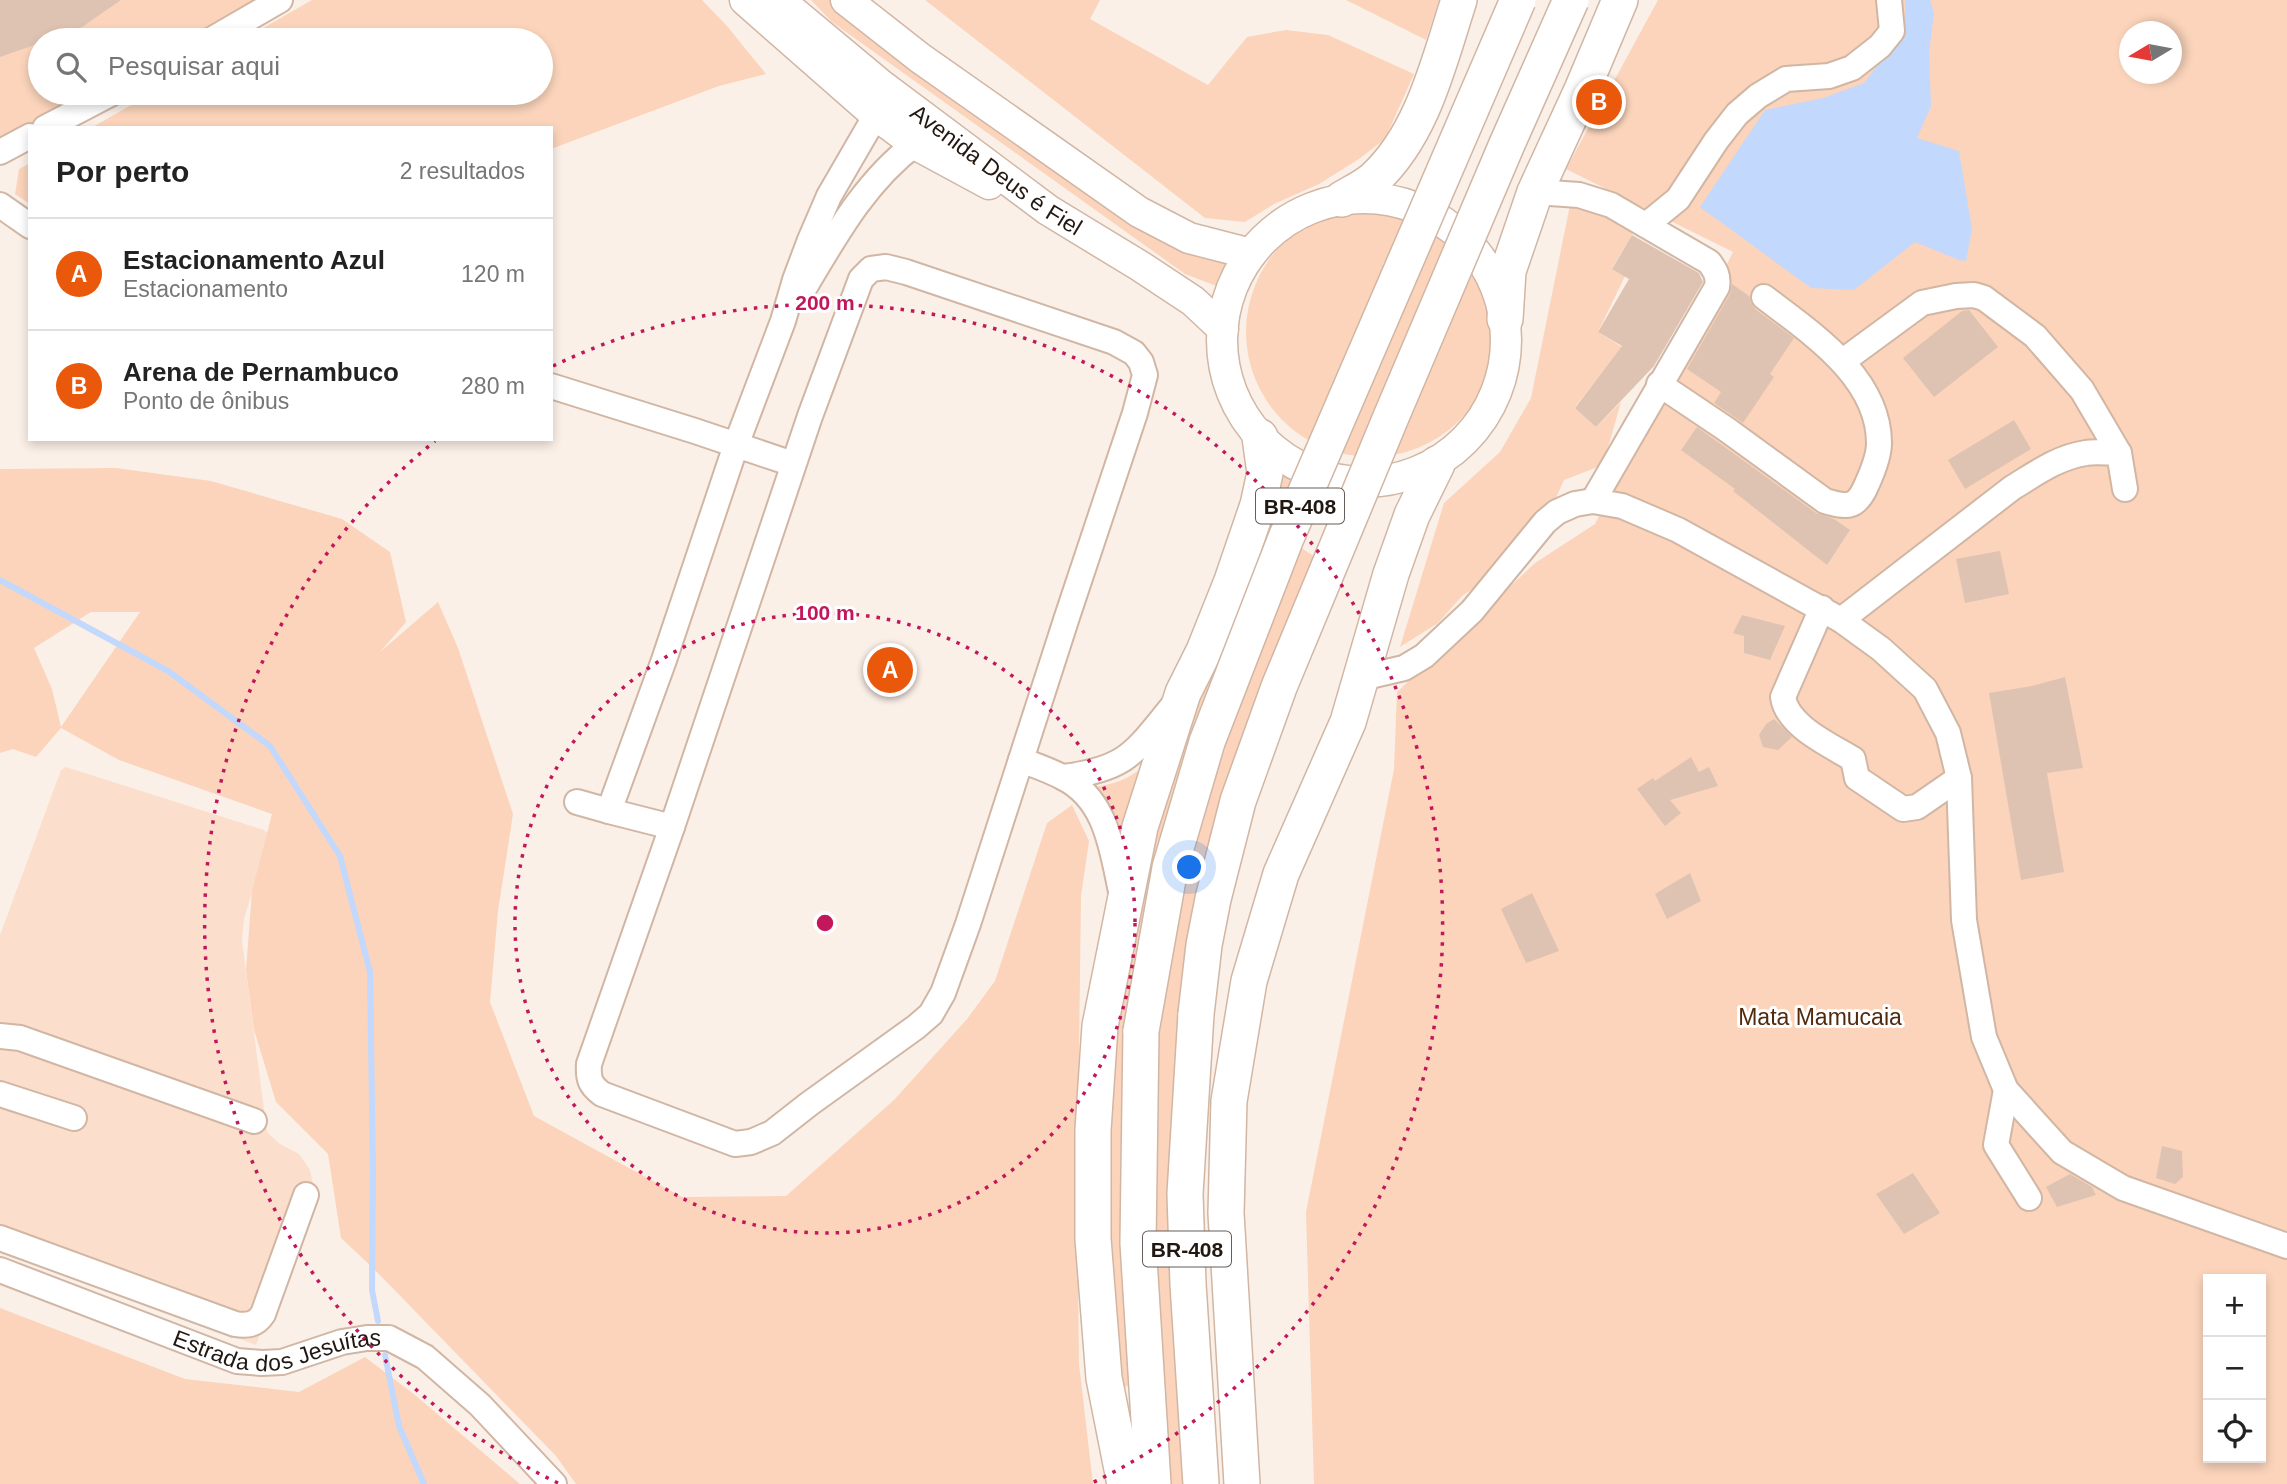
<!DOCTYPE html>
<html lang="pt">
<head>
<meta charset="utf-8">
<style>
	body { margin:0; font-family:Helvetica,sans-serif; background:#f2f2f2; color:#222 }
	.controls { position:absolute; right:21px; bottom:21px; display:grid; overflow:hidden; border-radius:0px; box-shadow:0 4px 10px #0003 }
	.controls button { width:63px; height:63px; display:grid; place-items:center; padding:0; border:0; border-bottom:2px solid #e0e0e0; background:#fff; color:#222; font:35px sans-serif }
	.compass { position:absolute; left:2119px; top:21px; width:63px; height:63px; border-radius:50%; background:#fff; box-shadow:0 4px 10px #0003; rotate:260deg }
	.you { position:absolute; left:1190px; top:868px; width:24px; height:24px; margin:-18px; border:5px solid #fff; border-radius:50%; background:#1a73e8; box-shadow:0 0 0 10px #1a73e833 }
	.badge { display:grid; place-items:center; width:46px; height:46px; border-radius:50%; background:#ea580c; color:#fff; font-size:23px; font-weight:700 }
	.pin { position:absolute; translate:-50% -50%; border:4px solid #fff; box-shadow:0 2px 7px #0006 }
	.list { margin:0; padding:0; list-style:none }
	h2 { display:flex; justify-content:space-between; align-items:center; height:91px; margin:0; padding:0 28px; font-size:30px }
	h2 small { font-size:23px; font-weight:400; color:#767676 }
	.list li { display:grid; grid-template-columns:46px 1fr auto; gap:21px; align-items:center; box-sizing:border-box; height:112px; padding:0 28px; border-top:2px solid #e0e0e0 }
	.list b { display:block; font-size:26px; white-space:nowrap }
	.list p { margin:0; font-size:23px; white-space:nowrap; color:#767676 }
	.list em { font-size:23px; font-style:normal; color:#767676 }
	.icon { flex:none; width:38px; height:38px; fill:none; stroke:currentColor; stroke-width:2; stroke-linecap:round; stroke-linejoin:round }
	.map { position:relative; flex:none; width:2287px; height:1484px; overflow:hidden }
	.search { position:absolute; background:#fff; box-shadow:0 4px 10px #0003; left:28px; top:28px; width:525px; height:77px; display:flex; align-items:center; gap:18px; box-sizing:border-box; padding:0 24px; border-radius:38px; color:#767676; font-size:26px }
	.panel { position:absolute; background:#fff; box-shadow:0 4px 10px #0003; left:28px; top:126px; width:525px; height:315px; border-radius:0px }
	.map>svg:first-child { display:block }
</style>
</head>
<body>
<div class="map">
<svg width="2287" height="1484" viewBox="0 0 2287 1484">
	<rect width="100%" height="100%" fill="#fbf0e8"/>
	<!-- built -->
	<polygon fill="#fbdfcc" points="66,767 264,830 268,834 268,841 244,919 242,941 267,1132 280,1144 299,1154 310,1170 314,1188 256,1345 0,1249 0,935 61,770"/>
	<!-- green -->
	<g fill="#fbd4bb" fill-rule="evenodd">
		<polygon points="0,0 280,0 211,40 40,40 40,93 112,93 0,152"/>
		<polygon points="312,0 702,0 727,26 766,74 719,86 551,149 551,128 91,128 152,93 541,93 541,40 242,40"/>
		<polygon points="811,0 848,0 1232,258 1219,287 1185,274 832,22"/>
		<polygon points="925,0 1100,0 1090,19 1208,85 1247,37 1286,30 1328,35 1414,74 1385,139 1359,159 1319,184 1274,204 1245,222 1205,218"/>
		<polygon points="1346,0 1439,0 1426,40"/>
		<path d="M1658,0h629v1484h-973l-8,-272 88,-443 3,-77 138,-129 60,-39 138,-272 -167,-83zM2130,32h42v42h-42zM2208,1279h53v179h-53z"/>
		<polygon points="30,163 30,204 15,194 19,169"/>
		<polygon points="1572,195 1635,230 1612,268 1625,276 1598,332 1622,347 1575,407 1596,427 1621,402 1603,465 1564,480 1545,522 1511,563 1462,596 1438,623 1400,647 1444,503 1500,452 1531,398"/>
		<circle cx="1371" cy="332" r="125"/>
		<polygon points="1282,465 1303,479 1148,940 1140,1378 1121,1390 1110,1247 1108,1120 1117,993 1166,776"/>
		<path d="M116,468l95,13 131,38 48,33 16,70 -26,30 58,-50 20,46 55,166 -15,97 -8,91 44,114 148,81 104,-1 108,-96 73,-81 28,-38 52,-158 25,-18 17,36 -8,55 -4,310 2,158 14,120h-517l-20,-28 -182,-187 -33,-31 -13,-84 -52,-52 -22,-72 -8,-60 6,-79 20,-77 -153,-54 -58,-32 -25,29 -23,-8 -13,4v-284zM91,612h49l-79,115 -9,-38 -18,-41z"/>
		<polygon points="1300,547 1318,559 1211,867 1192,1484 1171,1484 1148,1189 1151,1063 1194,835 1233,713"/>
		<path d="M1150,761l-27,99 -33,-73c24,-1 43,-10 60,-26z"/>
		<polygon points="0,1308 185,1379 299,1392 365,1357 415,1395 520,1484 0,1484"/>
	</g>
	<!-- water -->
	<polygon fill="#c2d8fd" points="1905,0 1930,0 1934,13 1929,52 1931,106 1917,138 1959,151 1972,229 1966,261 1959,260 1915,242 1854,290 1811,288 1700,207 1765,110 1823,98 1864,83 1905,28"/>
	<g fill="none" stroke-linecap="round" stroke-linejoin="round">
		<!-- stream -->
		<g stroke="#c2d8fd" stroke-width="6">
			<polyline points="0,580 168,671 270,746 340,856 370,972 373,1172 372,1290 378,1321"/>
			<polyline points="385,1355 399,1426 424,1484"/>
		</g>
	</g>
	<!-- building -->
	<g fill="#dfc3b2">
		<polygon points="0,0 121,0 82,27 49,40 40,40 40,43 0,57"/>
		<polygon points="1632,235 1699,273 1703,282 1654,366 1596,427 1575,408 1622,346 1598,332 1629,279 1612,269"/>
		<polygon points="1732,284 1749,296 1751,303 1755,309 1794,338 1770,374 1774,377 1743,423 1714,403 1721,392 1687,369 1730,294"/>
		<polygon points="1969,310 1998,347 1934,397 1903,358 1962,311"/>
		<polygon points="2014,420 2031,449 1965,489 1948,460"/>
		<polygon points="1697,427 1816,513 1834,519 1850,530 1827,565 1733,491 1735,489 1681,450"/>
		<polygon points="2000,551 2009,594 1965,603 1956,559"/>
		<polygon points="1742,615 1785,626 1770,660 1744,653 1744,636 1733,633"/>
		<polygon points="2065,677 2083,768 2047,773 2064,872 2021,880 1989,693 2032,686"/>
		<polygon points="1774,719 1792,737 1778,750 1763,747 1759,735 1766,724"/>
		<polygon points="1691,757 1699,772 1709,767 1718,786 1670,800 1681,813 1665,826 1637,789 1653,778 1655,781"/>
		<polygon points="1690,873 1701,901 1667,919 1655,894"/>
		<polygon points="1532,893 1559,951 1526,963 1501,909"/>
		<polygon points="2162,1146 2182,1151 2183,1177 2175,1184 2156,1178"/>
		<polygon points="1913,1173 1940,1213 1904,1234 1876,1194"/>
		<polygon points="2070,1174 2092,1187 2096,1195 2057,1207 2046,1187"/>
	</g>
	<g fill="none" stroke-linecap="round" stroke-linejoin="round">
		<!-- minor casing -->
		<g stroke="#d1b6a4" stroke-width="28">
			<g id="minor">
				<polyline points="211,40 280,0"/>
				<polyline points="45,128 112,93"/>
				<polyline points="0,152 30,136"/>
				<path d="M1535,192l44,3 32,10 98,57c6,8 10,14 8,25l-124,214"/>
				<polyline points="0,205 30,226"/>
				<polyline points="1646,225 1678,199 1716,141 1737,114 1758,96 1786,79 1829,76 1852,68 1880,46 1892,31 1889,0"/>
				<path d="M886,267l20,5 208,70 20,11 7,9 4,13 -10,38 -68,204 -99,307 -25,69 -12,21 -15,13 -107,77 -37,29 -21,9 -16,2 -133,-50c-12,-9 -14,-15 -13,-30l83,-237 138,-411 51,-137 10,-10z"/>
				<path d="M806,285c31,-52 60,-104 109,-141"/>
				<polyline points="1843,361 1922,303 1956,296 1974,295 1984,298 2035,336 2082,390 2119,453"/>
				<path d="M1659,384l67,45 99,72c23,7 32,7 42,-17 5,-11 12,-28 12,-41 0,-66 -68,-110 -115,-146"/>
				<polyline points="551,386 695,431 793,464"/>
				<path d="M1822,608l-39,89c4,29 47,48 70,62l4,19 46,31 14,-2 42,-29"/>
				<path d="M1841,620l171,-132c23,-14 46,-31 74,-35 10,-2 22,0 33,0l6,36"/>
				<polyline points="1361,678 1404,668 1424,656 1472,611 1545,522 1557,512 1575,504 1593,501 1622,506 1678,530 1841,620 1881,649 1925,689 1948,733 1959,778 1964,920 1984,1037 2006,1090 2062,1152 2123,1188 2287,1246"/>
				<path d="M1021,760c13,5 28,10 41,17 46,22 50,75 60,119"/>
				<path d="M1063,777c64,-8 71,-24 109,-70"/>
				<polyline points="577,802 609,811"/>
				<polyline points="672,827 609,811 664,660 736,445 783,321 795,280 810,240 829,196 876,115"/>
				<polyline points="0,1036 20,1038 254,1121"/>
				<polyline points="2006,1090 1996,1145 2029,1198"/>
				<polyline points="0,1094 74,1118"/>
				<path d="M0,1238l235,86c12,2 21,1 28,-10l43,-119"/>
				<path id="s1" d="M0,1270l237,91 25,2 20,-1 60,-20 25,-4h22l36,19 55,48 74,79"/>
			</g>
		</g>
		<!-- major casing -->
		<g stroke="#d1b6a4" stroke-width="33">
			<g id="major">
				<polyline points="745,0 876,115 915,144 989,184"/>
				<path id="s2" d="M779,0l102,85 167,125 92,56 53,35 30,28"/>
				<polyline points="846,0 920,58 1139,212 1189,238 1251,254"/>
				<circle cx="1364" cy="340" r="142"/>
			</g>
		</g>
		<!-- highway casing -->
		<g stroke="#d1b6a4" stroke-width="38">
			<g id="highway">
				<path d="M1342,199c10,-6 23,-12 32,-20 49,-45 65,-118 85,-179"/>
				<polyline points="1505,319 1508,271 1535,192 1582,90 1620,0"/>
				<polyline points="1196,1014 1185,1194 1188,1284 1201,1484"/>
				<polyline points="1141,1031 1138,1243 1153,1484"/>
				<polyline points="1125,1484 1104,1378 1093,1239 1093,1130 1100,1026 1140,827 1183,693 1204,651 1232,581 1258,505 1265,473 1260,437"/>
				<polyline points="1242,1484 1226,1213 1229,1101 1249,981 1281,874 1348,722 1391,574 1412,515 1437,464"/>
			</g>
		</g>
		<!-- minor -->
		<use href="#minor" stroke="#fff" stroke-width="24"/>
		<!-- major -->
		<use href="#major" stroke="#fff" stroke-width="30"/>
		<!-- highway -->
		<use href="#highway" stroke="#fff" stroke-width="35"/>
		<!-- highway-bridge casing -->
		<g stroke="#d1b6a4" stroke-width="38" stroke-linecap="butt">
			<g id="highway-bridge">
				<polyline points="1196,1014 1204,945 1213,899 1238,801 1279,687 1391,417 1507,144 1571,0"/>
				<polyline points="1141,1031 1170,868 1207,742 1286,538 1518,0"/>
			</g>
		</g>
		<!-- highway-bridge -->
		<use href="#highway-bridge" stroke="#fff" stroke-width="35"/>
	</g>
	<!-- distance rings -->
	<g fill="none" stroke="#c2185b" stroke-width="3.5" stroke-dasharray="3.5 7">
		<circle cx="825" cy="923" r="310"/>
		<path d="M558 1483A620 620 0 0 1 435 441M553 366A620 620 0 1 1 1092 1483"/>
	</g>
	<g text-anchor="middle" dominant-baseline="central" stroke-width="6" stroke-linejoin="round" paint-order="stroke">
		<!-- shield labels -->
		<g fill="#fff" stroke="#645d59" stroke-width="2">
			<rect x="1256" y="488.5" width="88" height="35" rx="5"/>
			<rect x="1143" y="1231.5" width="88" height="35" rx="5"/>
		</g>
		<g font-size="21" font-weight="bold" fill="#221812">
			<text x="1300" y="506">BR-408</text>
			<text x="1187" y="1249">BR-408</text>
		</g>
		<!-- street labels -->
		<g font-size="23" fill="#221812" stroke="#fff">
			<text stroke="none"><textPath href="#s2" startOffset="276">Avenida Deus é Fiel</textPath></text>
			<text stroke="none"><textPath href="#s1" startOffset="294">Estrada dos Jesuítas</textPath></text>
		</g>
		<!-- park labels -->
		<g font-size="23" fill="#502b0e" stroke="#fff">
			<text x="1820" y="1017">Mata Mamucaia</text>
		</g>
	</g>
	<circle cx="825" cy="923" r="10" fill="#c2185b" stroke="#fff" stroke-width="3.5"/>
	<g font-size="21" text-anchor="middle" font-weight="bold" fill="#c2185b" stroke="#fff" stroke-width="6" stroke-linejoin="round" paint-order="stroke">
		<text x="825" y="310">200 m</text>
		<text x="825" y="620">100 m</text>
	</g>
</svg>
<div class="controls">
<button>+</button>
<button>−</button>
<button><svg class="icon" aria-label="locate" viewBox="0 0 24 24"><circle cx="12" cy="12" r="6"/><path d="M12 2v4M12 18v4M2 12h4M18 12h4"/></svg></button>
</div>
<svg class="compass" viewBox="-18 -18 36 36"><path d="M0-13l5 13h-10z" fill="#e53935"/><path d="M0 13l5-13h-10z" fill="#767676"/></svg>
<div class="you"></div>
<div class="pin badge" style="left:890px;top:670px">A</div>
<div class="pin badge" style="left:1599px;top:102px">B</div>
<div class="search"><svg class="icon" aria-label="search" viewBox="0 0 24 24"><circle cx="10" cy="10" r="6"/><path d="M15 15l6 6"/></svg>Pesquisar aqui</div>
<section class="panel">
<h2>Por perto<small>2 resultados</small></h2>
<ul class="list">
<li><span class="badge">A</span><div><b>Estacionamento Azul</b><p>Estacionamento</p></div><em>120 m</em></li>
<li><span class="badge">B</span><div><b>Arena de Pernambuco</b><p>Ponto de ônibus</p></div><em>280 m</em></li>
</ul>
</section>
</div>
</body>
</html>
